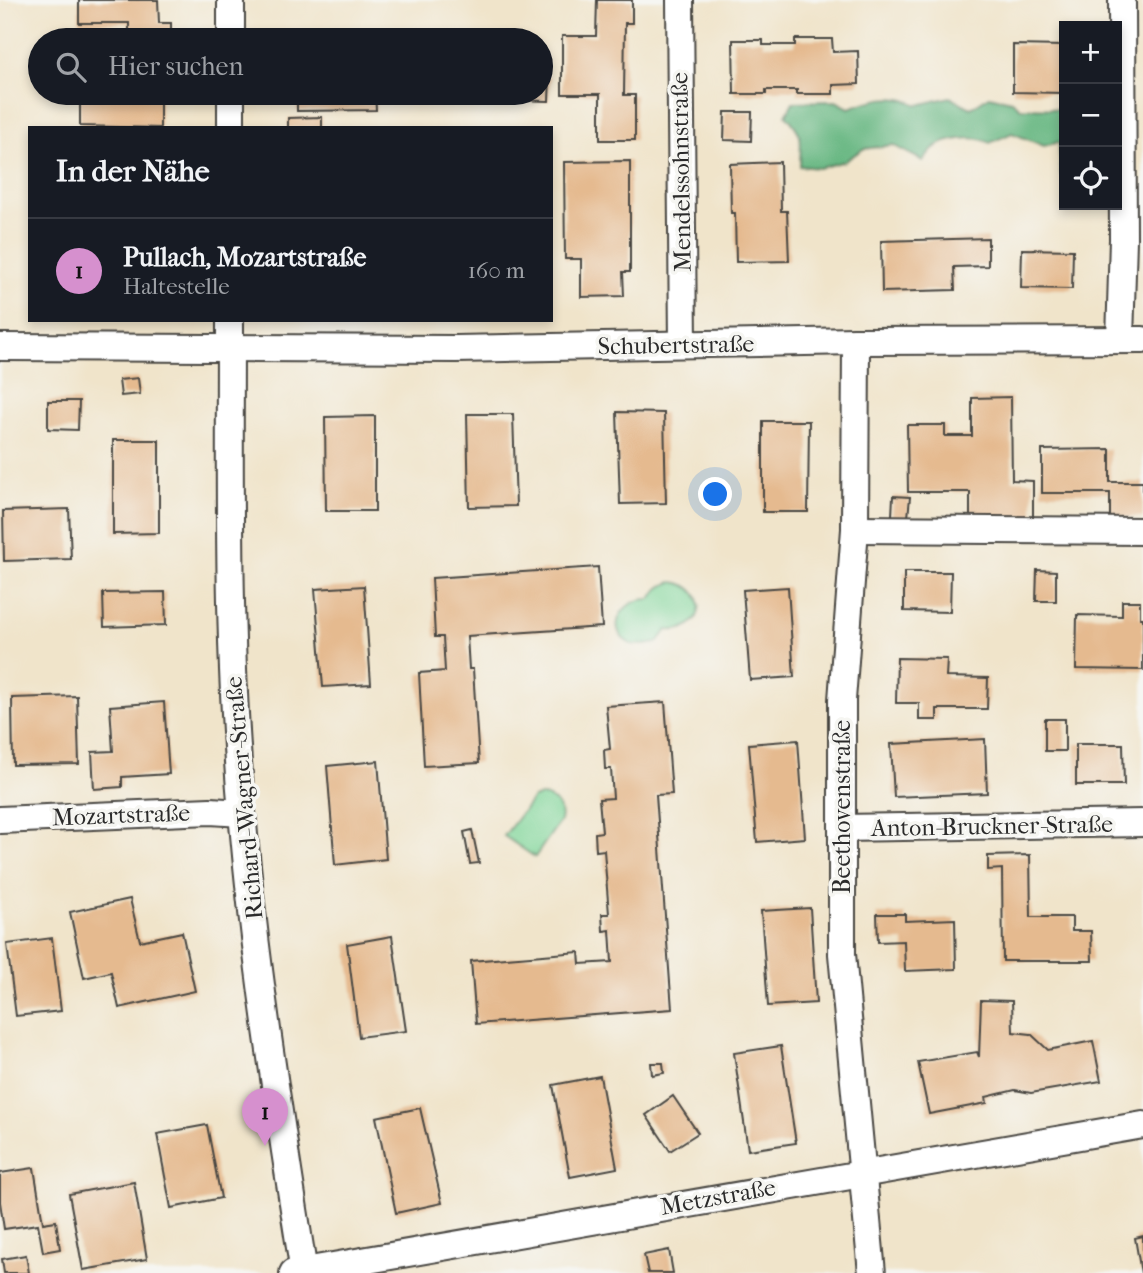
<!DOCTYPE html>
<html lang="de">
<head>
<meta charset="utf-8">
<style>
	body { margin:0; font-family:"IM FELL French Canon",serif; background:#242831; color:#f1f3f6 }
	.controls { position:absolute; right:21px; top:21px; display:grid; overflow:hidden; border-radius:0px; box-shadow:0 4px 10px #0003 }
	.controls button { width:63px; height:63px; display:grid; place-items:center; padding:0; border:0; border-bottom:2px solid #363941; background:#171b24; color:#f1f3f6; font:35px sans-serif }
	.you { position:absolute; left:716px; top:495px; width:24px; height:24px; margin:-18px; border:5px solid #fff; border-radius:50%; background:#1a73e8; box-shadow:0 0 0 10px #1a73e833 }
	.badge { display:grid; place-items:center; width:46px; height:46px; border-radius:50%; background:#d690ce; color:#111; font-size:23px; font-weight:700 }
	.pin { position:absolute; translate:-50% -58px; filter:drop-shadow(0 2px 4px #0008) }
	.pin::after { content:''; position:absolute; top:37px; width:24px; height:21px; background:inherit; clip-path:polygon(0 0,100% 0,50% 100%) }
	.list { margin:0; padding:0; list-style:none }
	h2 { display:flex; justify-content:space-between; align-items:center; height:91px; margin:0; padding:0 28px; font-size:30px }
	h2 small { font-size:23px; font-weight:400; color:#9ea1a6 }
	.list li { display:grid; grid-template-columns:46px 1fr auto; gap:21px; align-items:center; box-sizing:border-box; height:105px; padding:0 28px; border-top:2px solid #363941 }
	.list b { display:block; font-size:26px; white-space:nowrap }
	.list p { margin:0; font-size:23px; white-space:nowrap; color:#9ea1a6 }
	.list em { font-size:23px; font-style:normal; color:#9ea1a6 }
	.icon { flex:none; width:38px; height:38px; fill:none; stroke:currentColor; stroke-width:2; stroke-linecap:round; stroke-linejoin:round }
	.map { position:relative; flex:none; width:1143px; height:1273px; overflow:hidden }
	.search { position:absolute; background:#171b24; box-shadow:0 4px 10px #0003; left:28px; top:28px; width:525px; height:77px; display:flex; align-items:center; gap:18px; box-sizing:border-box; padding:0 24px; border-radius:38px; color:#9ea1a6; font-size:26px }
	.panel { position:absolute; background:#171b24; box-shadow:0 4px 10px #0003; left:28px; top:126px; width:525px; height:196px; border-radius:0px }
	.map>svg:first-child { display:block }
</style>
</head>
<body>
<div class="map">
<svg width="1143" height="1273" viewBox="0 0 1143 1273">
	<rect width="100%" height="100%" fill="#f6f6f2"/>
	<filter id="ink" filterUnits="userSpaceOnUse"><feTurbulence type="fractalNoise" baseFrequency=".0143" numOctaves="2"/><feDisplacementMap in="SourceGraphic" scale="14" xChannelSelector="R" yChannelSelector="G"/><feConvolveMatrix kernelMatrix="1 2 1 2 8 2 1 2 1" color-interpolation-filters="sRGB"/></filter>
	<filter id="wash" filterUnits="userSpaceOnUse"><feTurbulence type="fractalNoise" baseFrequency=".00686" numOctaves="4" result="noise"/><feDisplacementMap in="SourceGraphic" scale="28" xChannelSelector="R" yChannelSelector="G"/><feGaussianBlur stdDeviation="1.57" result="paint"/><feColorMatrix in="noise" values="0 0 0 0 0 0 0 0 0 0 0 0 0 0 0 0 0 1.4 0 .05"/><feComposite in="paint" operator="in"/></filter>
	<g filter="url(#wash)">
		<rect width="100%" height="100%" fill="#f0e4ca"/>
		<!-- green -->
		<g fill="#81d69a" stroke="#568062" stroke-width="2">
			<path d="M673,582c39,5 33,52 -6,48l-10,13c-8,1 -21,4 -28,0 -24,-14 -7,-45 22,-44 6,-10 11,-14 22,-17z"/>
			<path d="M541,796c14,2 22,10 19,25l-25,36 -31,-21 29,-38z"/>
		</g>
		<!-- forest -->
		<path fill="#68b782" stroke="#4a7156" stroke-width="2" d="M989,96l23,5 9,7 43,1v70l-3,-5 -2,-32 -15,4 -32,-13 -22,10c-14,-8 -43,-5 -56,5 -4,3 -8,9 -11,13l-30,-16 -30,4 -18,12 -26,7 -19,-2c0,-27 6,-29 -14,-51l7,-13 43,-1 13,7c22,-8 46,-16 69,-3l32,-8 21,11z"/>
		<g id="blocks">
			<!-- building -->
			<g fill="#e5ba8f">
				<polygon points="79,0 158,0 159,23 171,23 171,40 129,40 129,23 79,23"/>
				<polygon points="597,0 632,0 632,23 625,23 624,95 635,95 635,140 600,140 600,94 562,94 562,36 596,36"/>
				<polygon points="795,39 832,39 833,52 858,51 859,84 833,85 833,94 797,94 797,90 766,90 766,94 734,94 733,40 763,40 763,45 795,45"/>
				<polygon points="1013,45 1064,46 1064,93 1013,92"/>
				<polygon points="541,77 550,77 549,101 509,100 509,93 541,93"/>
				<polygon points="80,93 160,93 160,128 80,126"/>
				<polygon points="297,93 375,93 376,110 297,111"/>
				<polygon points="725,112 752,112 751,141 724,140"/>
				<polygon points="322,117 322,128 288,128 288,118"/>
				<polygon points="630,161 630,272 623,272 624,296 581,297 581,259 565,259 564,162"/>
				<polygon points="780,162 781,211 787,211 789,261 736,262 735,213 731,213 730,164"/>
				<polygon points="988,238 988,266 954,267 955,290 882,292 881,241"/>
				<polygon points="1022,249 1073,250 1072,289 1021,288"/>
				<polygon points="138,378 140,394 121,396 119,380"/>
				<polygon points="1011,397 1012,480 1033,481 1033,517 970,517 970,492 908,492 907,425 945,425 945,436 972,436 972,398"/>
				<polygon points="48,401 79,401 78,430 48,429"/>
				<polygon points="617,412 664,413 666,503 620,504"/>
				<polygon points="467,414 513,414 516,506 469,507"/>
				<polygon points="375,416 375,511 326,511 325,417"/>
				<polygon points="763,421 809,421 808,512 763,512"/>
				<polygon points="113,440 159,440 159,533 113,534"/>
				<polygon points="1110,449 1110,482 1143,482 1143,517 1110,517 1110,493 1042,493 1042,450"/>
				<polygon points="893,496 910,497 908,517 892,516"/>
				<polygon points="69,509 71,559 4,561 3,511"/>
				<polygon points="598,567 602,627 467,636 469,669 473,669 479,763 424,766 419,673 445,671 443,637 435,637 432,578"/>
				<polygon points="1037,570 1056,571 1056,601 1036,601"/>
				<polygon points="904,572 951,572 950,612 904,611"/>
				<polygon points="364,586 371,684 323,687 315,589"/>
				<polygon points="788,587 794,677 750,680 743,590"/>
				<polygon points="165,592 166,625 104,627 103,593"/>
				<polygon points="1122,601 1140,601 1140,618 1143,618 1143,670 1076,669 1077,615 1122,616"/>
				<polygon points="897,658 947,659 946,677 988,678 987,709 937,709 937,720 919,720 919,703 896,703"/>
				<polygon points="77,696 79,764 13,765 12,698"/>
				<polygon points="164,702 169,774 122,777 122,787 94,789 92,752 113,751 110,706"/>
				<polygon points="665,702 672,794 656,795 672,1009 476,1024 471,961 579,952 580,964 612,962 610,930 603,931 602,914 609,914 604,850 596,851 595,833 602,832 599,799 613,798 611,769 605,769 604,750 610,749 606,706"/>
				<rect x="1045" y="719" width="20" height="32"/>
				<polygon points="985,739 987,793 894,797 891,744"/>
				<polygon points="798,740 805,838 757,842 749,744"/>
				<polygon points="1076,744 1123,744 1124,785 1076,785"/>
				<polygon points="378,761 386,859 335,865 327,766"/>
				<polygon points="472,830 479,863 470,864 464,832"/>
				<polygon points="1030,855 1031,917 1072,917 1072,931 1091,931 1092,961 1003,961 1002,869 988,870 988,856"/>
				<polygon points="130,899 140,941 182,932 195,991 119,1008 111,972 84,978 70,912"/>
				<polygon points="810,908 816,1003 768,1006 761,911"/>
				<polygon points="877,914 905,914 905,921 955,919 956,969 905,971 904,941 878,942"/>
				<polygon points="392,936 406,1031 359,1037 347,944"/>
				<polygon points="52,938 61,1011 16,1016 7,944"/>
				<polygon points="981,1000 1012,1001 1013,1032 1031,1034 1048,1050 1093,1041 1101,1081 1031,1093 1015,1090 986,1097 987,1103 929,1114 918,1062 977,1052 979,1057"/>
				<polygon points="781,1046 796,1143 748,1150 734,1053"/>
				<polygon points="651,1063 663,1063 664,1073 652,1075"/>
				<polygon points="600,1076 617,1168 570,1177 553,1085"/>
				<polygon points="673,1096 698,1133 670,1151 646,1115"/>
				<polygon points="420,1108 442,1203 396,1213 376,1117"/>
				<polygon points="207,1125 221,1198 171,1208 157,1134"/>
				<polygon points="34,1168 43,1223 56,1221 60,1249 43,1252 38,1224 4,1229 0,1202 0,1173"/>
				<polygon points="134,1182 147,1259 83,1270 69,1194"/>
				<polygon points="1143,1236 1143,1273 1141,1273 1135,1238"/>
				<polygon points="669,1250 673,1273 648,1273 644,1255"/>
				<polygon points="26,1255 29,1273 4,1273 2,1259"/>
			</g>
		</g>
	</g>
	<g filter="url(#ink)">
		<use href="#blocks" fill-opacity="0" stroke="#494743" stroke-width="2"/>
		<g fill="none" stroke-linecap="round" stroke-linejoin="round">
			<!-- street casing -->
			<g stroke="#494743" stroke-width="30">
				<g id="street">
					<polyline points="680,0 683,344"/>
					<polyline points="231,40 231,0"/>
					<polyline points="231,128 231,93"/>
					<path d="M230,320c0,164 -3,328 12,492 13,154 38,308 62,461"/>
					<polyline points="1120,340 1123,239 1122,0"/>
					<polyline points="856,341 855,529 842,700 842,954 872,1273"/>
					<polyline points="0,347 456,349 856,341 1143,340"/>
					<polyline points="855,529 1143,531"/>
					<polyline points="0,820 210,811 242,813"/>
					<polyline points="842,828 1143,823"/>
					<polyline points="293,1273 1143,1125"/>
				</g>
			</g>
			<!-- street -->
			<use href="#street" stroke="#fff" stroke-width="26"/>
		</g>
	</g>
	<g text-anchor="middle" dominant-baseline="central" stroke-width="7" stroke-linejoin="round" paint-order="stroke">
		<!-- street labels -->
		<g font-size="24" fill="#2b2b2b" stroke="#f6f6f2">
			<text transform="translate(681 172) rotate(-91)">Mendelssohnstraße</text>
			<text transform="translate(676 345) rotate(-1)">Schubertstraße</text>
			<text transform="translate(244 798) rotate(-95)">Richard-Wagner-Straße</text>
			<text transform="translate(842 807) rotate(-90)">Beethovenstraße</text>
			<text transform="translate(121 815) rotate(-2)">Mozartstraße</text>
			<text transform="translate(992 826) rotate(-1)">Anton-Bruckner-Straße</text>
			<text transform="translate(718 1197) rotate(-10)">Metzstraße</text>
		</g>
	</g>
</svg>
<div class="controls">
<button>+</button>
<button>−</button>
<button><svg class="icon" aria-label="locate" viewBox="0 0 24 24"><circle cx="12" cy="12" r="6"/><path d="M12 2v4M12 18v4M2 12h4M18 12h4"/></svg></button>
</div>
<div class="you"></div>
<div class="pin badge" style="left:265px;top:1146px">1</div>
<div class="search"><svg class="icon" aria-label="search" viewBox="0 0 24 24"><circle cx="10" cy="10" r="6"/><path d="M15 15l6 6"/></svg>Hier suchen</div>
<section class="panel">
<h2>In der Nähe<small></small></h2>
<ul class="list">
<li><span class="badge">1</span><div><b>Pullach, Mozartstraße</b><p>Haltestelle</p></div><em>160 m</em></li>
</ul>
</section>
</div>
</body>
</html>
